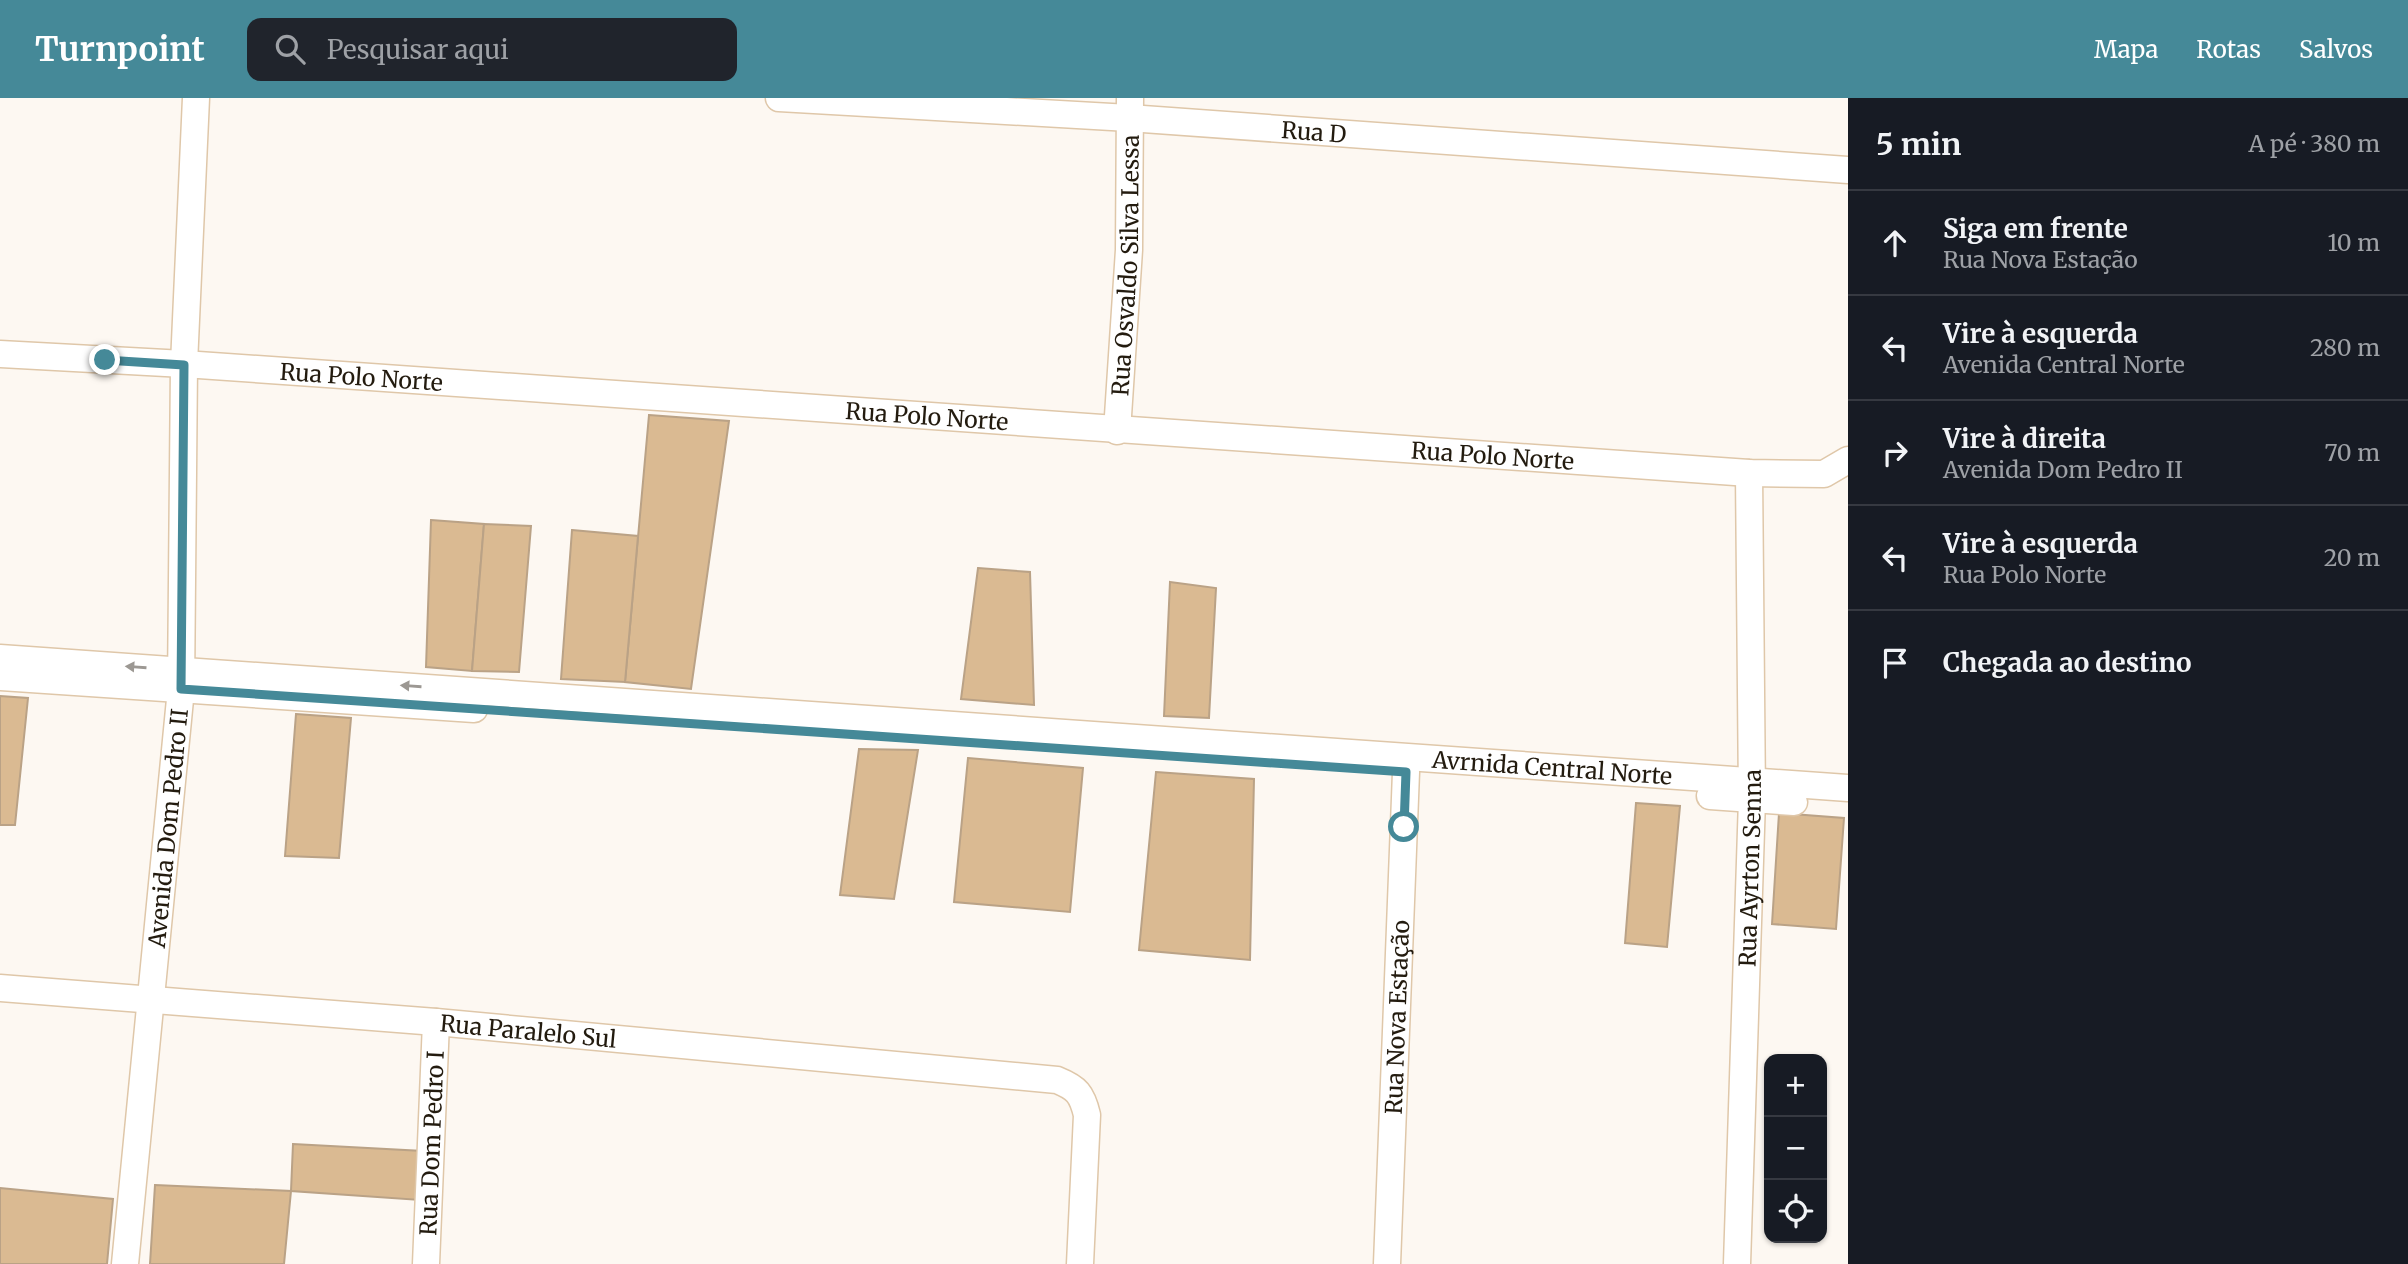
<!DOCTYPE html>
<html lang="pt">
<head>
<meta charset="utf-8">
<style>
	body { margin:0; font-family:Merriweather,serif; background:#20242c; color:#f1f3f6 }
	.controls { position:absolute; right:21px; bottom:21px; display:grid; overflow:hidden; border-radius:14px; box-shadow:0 2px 5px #0004 }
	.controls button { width:63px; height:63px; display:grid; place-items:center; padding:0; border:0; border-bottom:2px solid #363941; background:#171b24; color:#f1f3f6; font:35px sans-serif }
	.stop { position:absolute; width:21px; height:21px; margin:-16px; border:5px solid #458998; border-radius:50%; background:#fff }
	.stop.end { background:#458998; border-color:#fff; box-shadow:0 2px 7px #0008 }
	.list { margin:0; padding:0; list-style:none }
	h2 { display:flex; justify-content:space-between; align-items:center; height:91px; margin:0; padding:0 28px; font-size:30px }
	h2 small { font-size:23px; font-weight:400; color:#9ea1a6 }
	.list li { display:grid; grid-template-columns:46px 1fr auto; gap:21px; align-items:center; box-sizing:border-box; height:105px; padding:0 28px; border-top:2px solid #363941 }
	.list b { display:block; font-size:26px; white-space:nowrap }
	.list p { margin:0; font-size:23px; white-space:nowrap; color:#9ea1a6 }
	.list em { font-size:23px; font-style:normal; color:#9ea1a6 }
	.icon { flex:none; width:38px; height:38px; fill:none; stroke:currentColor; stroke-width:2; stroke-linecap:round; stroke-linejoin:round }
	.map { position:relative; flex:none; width:1848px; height:1166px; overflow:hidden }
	header { display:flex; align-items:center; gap:42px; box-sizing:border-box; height:98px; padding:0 35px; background:#458998; color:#fff }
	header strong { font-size:33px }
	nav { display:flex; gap:38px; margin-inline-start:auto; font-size:24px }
	.search { width:490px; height:63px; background:#20242c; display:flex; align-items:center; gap:18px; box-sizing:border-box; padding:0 24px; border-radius:14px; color:#9ea1a6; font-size:26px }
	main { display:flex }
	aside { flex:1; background:#171b24 }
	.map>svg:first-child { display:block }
</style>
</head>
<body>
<header>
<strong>Turnpoint</strong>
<div class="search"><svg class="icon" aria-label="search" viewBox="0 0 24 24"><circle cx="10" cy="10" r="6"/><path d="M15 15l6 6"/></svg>Pesquisar aqui</div>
<nav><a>Mapa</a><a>Rotas</a><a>Salvos</a></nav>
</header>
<main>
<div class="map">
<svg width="1848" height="1166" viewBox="0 0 1848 1166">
	<rect width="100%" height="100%" fill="#fdf8f2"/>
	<!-- building -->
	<g fill="#daba92" stroke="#baa286" stroke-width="2">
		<polygon points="649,317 729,323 691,591 625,584"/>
		<polygon points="431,422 484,426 472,573 426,569"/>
		<polygon points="484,426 531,428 519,574 472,573"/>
		<polygon points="572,432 638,438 625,584 561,581"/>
		<polygon points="978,470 1030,474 1034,607 961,601"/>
		<polygon points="1170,484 1216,490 1209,620 1164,618"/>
		<polygon points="0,598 28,600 15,727 0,727"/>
		<polygon points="296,616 351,620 339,760 285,758"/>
		<polygon points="859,651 918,652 894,801 840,797"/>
		<polygon points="968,660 1083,670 1070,814 954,804"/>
		<polygon points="1156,674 1254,681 1250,862 1139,852"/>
		<polygon points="1636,705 1680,708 1667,849 1625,845"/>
		<polygon points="1779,715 1844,720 1836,831 1772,826"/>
		<polygon points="293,1046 423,1053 420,1102 291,1093"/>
		<polygon points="155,1087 291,1093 284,1166 150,1166"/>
		<polygon points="0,1090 113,1101 107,1166 0,1166"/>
	</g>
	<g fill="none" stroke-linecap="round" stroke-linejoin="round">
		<!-- minor casing -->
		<g stroke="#dfc7a9" stroke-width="29">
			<g id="minor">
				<path id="s1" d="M779,0l350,20 719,52"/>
				<path id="s2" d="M0,256l184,10 1565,109 75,1 24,-14"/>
				<path id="s3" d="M1117,333l12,-181 1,-152"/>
				<path id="s4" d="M0,560l1848,130"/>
				<polyline points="0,579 474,611"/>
				<polyline points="1710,698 1794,704"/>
				<path id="s5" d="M0,890l436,34 621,58c20,8 25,14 30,35l-7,149"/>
				<path id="s6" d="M125,1166l56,-575 3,-325 12,-266"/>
				<path id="s7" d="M426,1166l10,-242"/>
				<path id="s8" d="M1387,1166l19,-492"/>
				<path id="s9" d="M1737,1166l15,-465 -3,-326"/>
			</g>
		</g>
		<!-- minor -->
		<use href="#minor" stroke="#fff" stroke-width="26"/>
	</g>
	<!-- one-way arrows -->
	<defs><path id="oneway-solid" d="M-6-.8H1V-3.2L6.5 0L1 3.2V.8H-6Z" transform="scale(1.75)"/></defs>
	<g fill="#9c9893">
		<use href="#oneway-solid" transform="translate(136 569) rotate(-176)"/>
		<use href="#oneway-solid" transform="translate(411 588) rotate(-176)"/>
	</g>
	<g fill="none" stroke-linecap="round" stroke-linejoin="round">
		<!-- route -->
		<polyline stroke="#458998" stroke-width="9" points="105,262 184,267 181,591 1406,674 1404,729"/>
	</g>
	<g text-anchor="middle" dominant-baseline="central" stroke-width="5" stroke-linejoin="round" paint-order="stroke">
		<!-- street labels -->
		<g font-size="23" fill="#231b0f" stroke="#fff">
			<text stroke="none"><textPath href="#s1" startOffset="536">Rua D</textPath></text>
			<text stroke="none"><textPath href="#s3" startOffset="166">Rua Osvaldo Silva Lessa</textPath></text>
			<text stroke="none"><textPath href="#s2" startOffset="362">Rua Polo Norte</textPath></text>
			<text stroke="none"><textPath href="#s2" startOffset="929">Rua Polo Norte</textPath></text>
			<text stroke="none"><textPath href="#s2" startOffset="1496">Rua Polo Norte</textPath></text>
			<text stroke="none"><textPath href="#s4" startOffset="1556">Avrnida Central Norte</textPath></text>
			<text stroke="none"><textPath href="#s6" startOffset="438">Avenida Dom Pedro II</textPath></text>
			<text stroke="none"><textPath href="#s9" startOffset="396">Rua Ayrton Senna</textPath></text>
			<text stroke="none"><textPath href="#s8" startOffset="247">Rua Nova Estação</textPath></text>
			<text stroke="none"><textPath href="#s5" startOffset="530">Rua Paralelo Sul</textPath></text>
			<text stroke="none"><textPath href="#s7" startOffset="121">Rua Dom Pedro I</textPath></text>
		</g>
	</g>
</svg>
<div class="controls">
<button>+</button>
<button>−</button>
<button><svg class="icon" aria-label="locate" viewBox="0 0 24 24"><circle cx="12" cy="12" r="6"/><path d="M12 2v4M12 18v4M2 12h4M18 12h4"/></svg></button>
</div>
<div class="stop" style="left:1404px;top:729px"></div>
<div class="stop end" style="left:105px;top:262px"></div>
</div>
<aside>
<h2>5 min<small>A pé · 380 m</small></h2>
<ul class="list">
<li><svg class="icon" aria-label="ahead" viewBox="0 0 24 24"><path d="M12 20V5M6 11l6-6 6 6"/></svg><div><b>Siga em frente</b><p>Rua Nova Estação</p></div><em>10 m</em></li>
<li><svg class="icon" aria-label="left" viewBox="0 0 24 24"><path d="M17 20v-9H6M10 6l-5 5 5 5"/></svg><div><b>Vire à esquerda</b><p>Avenida Central Norte</p></div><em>280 m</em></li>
<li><svg class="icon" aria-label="right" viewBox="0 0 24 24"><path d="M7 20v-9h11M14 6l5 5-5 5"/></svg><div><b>Vire à direita</b><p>Avenida Dom Pedro II</p></div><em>70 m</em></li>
<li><svg class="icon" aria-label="left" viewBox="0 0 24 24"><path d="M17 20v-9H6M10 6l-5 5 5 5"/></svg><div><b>Vire à esquerda</b><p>Rua Polo Norte</p></div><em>20 m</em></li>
<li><svg class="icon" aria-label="arrive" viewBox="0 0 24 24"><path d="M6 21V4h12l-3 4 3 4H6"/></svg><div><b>Chegada ao destino</b></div></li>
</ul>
</aside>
</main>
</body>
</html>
